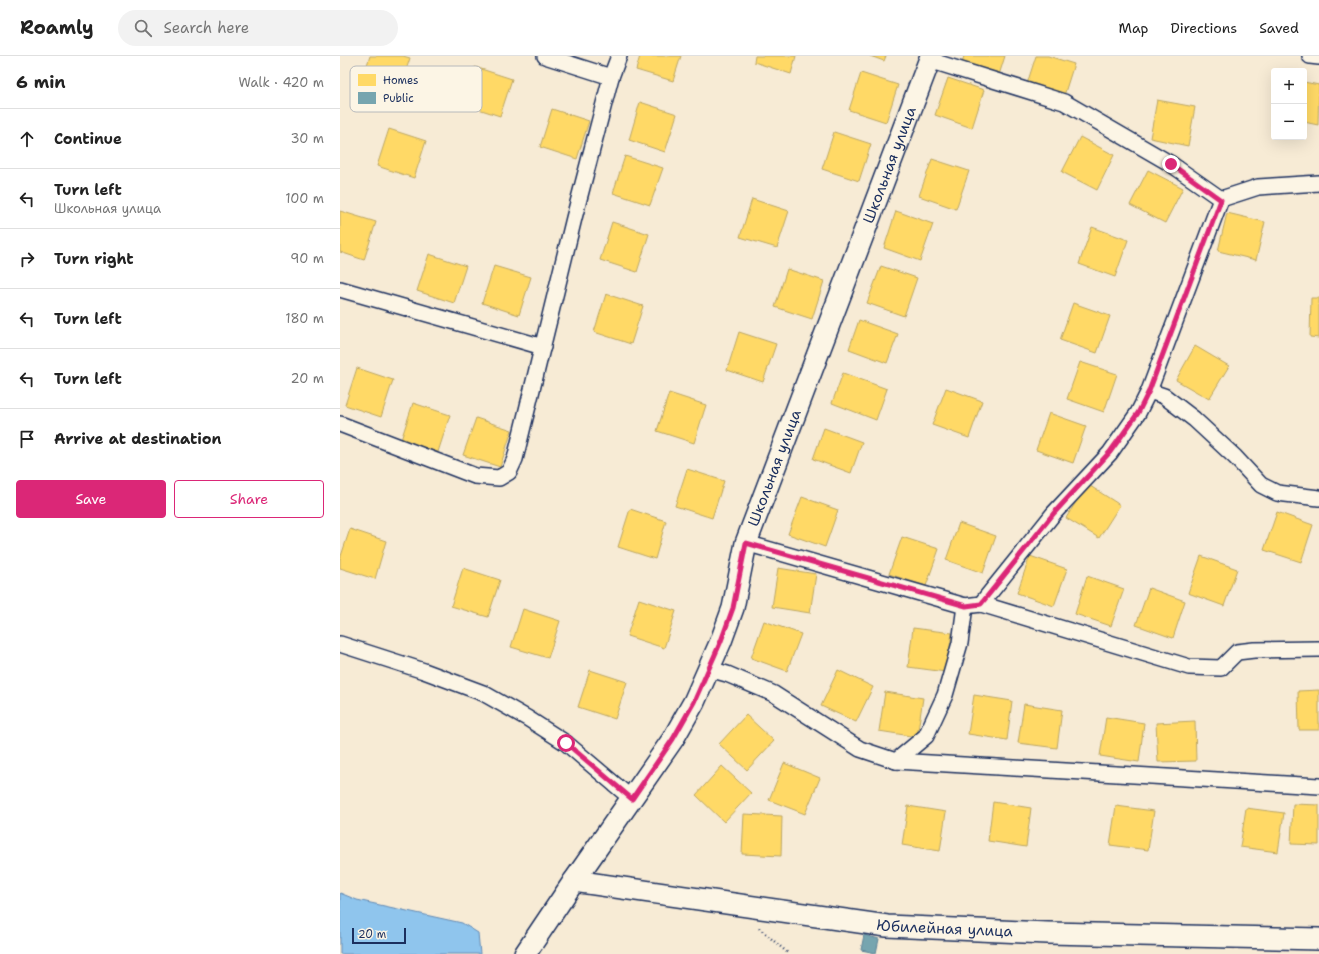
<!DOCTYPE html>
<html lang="en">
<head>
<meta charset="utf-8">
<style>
	body { margin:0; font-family:"Shantell Sans",sans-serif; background:#f2f2f2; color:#222 }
	.controls { position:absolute; right:12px; top:12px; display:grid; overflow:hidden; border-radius:4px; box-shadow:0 4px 16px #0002 }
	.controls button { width:36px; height:36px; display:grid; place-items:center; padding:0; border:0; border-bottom:1px solid #e0e0e0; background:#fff; color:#222; font:20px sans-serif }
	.scale { position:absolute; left:12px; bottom:10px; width:54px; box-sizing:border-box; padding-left:4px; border:2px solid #1b2f5e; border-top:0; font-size:11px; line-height:14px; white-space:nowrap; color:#1b2f5e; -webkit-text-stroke:3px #fcf5e5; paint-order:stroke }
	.stop { position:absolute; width:12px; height:12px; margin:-9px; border:3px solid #db2777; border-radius:50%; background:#fff }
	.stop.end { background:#db2777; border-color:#fff; box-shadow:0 1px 4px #0008 }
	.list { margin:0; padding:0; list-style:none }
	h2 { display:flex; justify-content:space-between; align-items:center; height:52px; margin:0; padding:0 16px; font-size:17px }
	h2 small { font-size:13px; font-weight:400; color:#767676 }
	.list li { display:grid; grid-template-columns:26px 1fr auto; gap:12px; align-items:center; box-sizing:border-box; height:60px; padding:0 16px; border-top:1px solid #e0e0e0 }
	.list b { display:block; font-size:15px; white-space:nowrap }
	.list p { margin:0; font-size:13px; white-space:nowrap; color:#767676 }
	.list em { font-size:13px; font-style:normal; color:#767676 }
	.actions { display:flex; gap:8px; padding:12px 16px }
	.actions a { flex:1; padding:9px 0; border:1px solid #db2777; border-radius:4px; text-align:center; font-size:14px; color:#db2777 }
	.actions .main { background:#db2777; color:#fff }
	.icon { flex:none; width:22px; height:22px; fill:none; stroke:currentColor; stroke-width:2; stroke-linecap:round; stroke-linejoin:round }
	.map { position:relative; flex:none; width:979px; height:898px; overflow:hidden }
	header { display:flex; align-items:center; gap:24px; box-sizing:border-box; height:56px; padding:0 20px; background:#fff; border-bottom:1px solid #e0e0e0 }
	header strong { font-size:19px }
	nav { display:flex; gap:22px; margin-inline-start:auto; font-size:14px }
	.search { width:280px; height:36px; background:#f2f2f2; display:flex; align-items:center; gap:10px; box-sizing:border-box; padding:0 14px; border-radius:22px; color:#767676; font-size:15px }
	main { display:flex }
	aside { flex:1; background:#fff }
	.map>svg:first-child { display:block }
</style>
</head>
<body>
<header>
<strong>Roamly</strong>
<div class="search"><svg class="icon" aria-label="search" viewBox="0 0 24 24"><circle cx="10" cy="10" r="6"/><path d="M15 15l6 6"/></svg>Search here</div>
<nav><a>Map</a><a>Directions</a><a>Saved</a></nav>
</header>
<main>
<aside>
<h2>6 min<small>Walk · 420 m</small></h2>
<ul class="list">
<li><svg class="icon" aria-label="ahead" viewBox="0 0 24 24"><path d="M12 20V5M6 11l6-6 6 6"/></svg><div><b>Continue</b></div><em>30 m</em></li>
<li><svg class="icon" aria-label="left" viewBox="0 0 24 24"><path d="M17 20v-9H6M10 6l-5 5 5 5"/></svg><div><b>Turn left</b><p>Школьная улица</p></div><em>100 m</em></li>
<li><svg class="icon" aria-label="right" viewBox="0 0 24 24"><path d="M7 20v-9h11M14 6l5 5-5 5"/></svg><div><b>Turn right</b></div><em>90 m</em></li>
<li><svg class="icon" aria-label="left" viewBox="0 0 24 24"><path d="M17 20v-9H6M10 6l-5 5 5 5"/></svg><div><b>Turn left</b></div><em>180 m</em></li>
<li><svg class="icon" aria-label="left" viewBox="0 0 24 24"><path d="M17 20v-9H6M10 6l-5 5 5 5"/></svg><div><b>Turn left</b></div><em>20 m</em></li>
<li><svg class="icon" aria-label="arrive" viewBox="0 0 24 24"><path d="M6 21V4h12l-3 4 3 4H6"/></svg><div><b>Arrive at destination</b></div></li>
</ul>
<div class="actions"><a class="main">Save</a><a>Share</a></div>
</aside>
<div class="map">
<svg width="979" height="898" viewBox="0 0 979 898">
	<rect width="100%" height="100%" fill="#f7ebd5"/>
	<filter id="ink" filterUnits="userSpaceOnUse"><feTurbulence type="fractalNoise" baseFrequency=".025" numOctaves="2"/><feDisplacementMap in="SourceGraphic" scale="8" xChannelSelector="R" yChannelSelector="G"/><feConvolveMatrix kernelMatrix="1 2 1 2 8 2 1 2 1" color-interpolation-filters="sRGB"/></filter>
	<g filter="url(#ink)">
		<!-- water -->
		<polygon fill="#8fc5ed" stroke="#6189b4" points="0,837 17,844 122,867 138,877 140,898 0,898"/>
		<!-- homes -->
		<g fill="#ffd966" stroke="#bba664">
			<polygon points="30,0 63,0 70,2 58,39 21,27"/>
			<polygon points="300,0 341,0 333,25 296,14"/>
			<polygon points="415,0 456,0 451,18 414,6"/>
			<polygon points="530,0 546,0 544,5"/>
			<polygon points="624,0 665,0 659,19 622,7"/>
			<polygon points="696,0 708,0 734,8 722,46 685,34"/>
			<polygon points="135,11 172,23 160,60 123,48"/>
			<polygon points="521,17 558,29 546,66 509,54"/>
			<polygon points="608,22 644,34 632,72 595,59"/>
			<polygon points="964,26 979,29 978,69 964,66"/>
			<polygon points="817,44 855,51 848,90 810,82"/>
			<polygon points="300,46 337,58 325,96 289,84"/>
			<polygon points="212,53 249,65 237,103 200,91"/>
			<polygon points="49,73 86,85 74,122 37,110"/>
			<polygon points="494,76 531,88 519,125 482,113"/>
			<polygon points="740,81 774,99 757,134 722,116"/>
			<polygon points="285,100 323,112 310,149 273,137"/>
			<polygon points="592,103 629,115 616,153 579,140"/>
			<polygon points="808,114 843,132 825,167 790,149"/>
			<polygon points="412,143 449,155 437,192 400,181"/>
			<polygon points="0,155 36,166 24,204 0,196"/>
			<polygon points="556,155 593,168 580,205 544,192"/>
			<polygon points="887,157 925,166 916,204 878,195"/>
			<polygon points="272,166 309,178 297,216 260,204"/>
			<polygon points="752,171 788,184 775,221 739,208"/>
			<polygon points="89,198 126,210 114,247 77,235"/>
			<polygon points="154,210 191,221 179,259 142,247"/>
			<polygon points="541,210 577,222 564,260 527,247"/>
			<polygon points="447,213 484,225 472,263 435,251"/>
			<polygon points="266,238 303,250 291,288 254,276"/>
			<polygon points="971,242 979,242 979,282 970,281"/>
			<polygon points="733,247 770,260 757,297 720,284"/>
			<polygon points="519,264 558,278 547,307 509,293"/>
			<polygon points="399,276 436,288 423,326 387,314"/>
			<polygon points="855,290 889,310 869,343 836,324"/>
			<polygon points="740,306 777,318 764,356 727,343"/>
			<polygon points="17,312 53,324 41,361 5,349"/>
			<polygon points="503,317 547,333 536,364 492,347"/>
			<polygon points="606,332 642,345 629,382 592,369"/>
			<polygon points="329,337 366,349 354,387 317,375"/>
			<polygon points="73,347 110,359 98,396 61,384"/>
			<polygon points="709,357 746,370 733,407 696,394"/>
			<polygon points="136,362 172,374 160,411 123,399"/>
			<polygon points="484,372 522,386 511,417 473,403"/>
			<polygon points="347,413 384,425 372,462 335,450"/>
			<polygon points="747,428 780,449 759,482 726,462"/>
			<polygon points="462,441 498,454 485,491 448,478"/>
			<polygon points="290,453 326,465 315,503 278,491"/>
			<polygon points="937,456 973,469 961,506 924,494"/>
			<polygon points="619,467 656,480 643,517 606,504"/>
			<polygon points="10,473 46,485 35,523 0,512 0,503"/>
			<polygon points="562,481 599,493 586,530 549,518"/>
			<polygon points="690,500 727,513 714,550 677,537"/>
			<polygon points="861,500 897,513 884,550 848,537"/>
			<polygon points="123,512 160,524 148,561 111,550"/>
			<polygon points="438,512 476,518 470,557 432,551"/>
			<polygon points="747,520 784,533 771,570 735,558"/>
			<polygon points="809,532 845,545 833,582 796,569"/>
			<polygon points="299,543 336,555 324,592 287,580"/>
			<polygon points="183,553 220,565 208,602 171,591"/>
			<polygon points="424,565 461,578 447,615 411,602"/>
			<polygon points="573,572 612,577 606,616 568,611"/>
			<polygon points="250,614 287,626 275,663 238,651"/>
			<polygon points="498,614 533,631 516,666 481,650"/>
			<polygon points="979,634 979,674 959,674 958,635"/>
			<polygon points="545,636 583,642 577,681 539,675"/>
			<polygon points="634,639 672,645 667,684 628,678"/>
			<polygon points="684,648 722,654 717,692 678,687"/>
			<polygon points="406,659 434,685 407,714 379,688"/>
			<polygon points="766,661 804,667 799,706 760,700"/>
			<polygon points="855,665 856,705 818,706 816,667"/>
			<polygon points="444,707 480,722 465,758 429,744"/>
			<polygon points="382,710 411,737 384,766 356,739"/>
			<polygon points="653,746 691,752 686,791 648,785"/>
			<polygon points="953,748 979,749 979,789 951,788"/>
			<polygon points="568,750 606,756 600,795 562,789"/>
			<polygon points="776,750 814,755 808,794 770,789"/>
			<polygon points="906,752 944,757 938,796 900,791"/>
			<polygon points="404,758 442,760 441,800 402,798"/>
		</g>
		<!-- public -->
		<polygon fill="#76a5af" stroke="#5b8297" points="524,879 539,883 536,897 521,894"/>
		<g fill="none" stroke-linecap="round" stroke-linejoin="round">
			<!-- street casing -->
			<g stroke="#1b2f5e" stroke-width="18">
				<g id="street">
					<polyline points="205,0 271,21"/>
					<polyline points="970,0 979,1"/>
					<polyline points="589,4 724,46 831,108 881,143 918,131 979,127"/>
					<polyline points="0,233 203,291"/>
					<polyline points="809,335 824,340 854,363 895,401 921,429 937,437 979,442"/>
					<polyline points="0,368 135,420 159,422 169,416 175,403 234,162 271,21 279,0"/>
					<polyline points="406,487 625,550 641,548 714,457 770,397 798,357 809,335 881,143"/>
					<polyline points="641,548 849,611 881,612 897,596 914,594 979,593"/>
					<polyline points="0,588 84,615 143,637 187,662 226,687 292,743"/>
					<polyline points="369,613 387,618 434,638 520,693 556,705 586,680 605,639 620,587 625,550"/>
					<polyline points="556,705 979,730"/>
				</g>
			</g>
			<!-- secondary casing -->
			<g stroke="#1b2f5e" stroke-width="24">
				<g id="secondary">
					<path id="s1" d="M234,825l313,45 161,7 271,6"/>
					<path id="s2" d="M185,898l49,-73 99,-142 21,-37 27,-61 12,-33 13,-65 185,-487"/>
				</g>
			</g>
			<!-- path -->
			<polyline stroke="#1b2f5e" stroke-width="2.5" stroke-dasharray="1 3" stroke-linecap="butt" points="419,872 449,898"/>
			<!-- street -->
			<use href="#street" stroke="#fcf5e5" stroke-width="15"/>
			<!-- secondary -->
			<use href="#secondary" stroke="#fcf5e5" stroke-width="21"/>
		</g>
	</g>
	<g fill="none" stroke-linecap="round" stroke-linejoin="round" filter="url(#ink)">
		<!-- route -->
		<polyline stroke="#db2777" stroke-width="5" points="226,687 292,743 333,683 354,646 381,585 393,552 406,487 626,550 641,548 714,457 770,396 798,357 809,335 881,144 831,108"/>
	</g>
	<g text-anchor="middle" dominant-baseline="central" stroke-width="4" stroke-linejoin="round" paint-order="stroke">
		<!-- street labels -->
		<g font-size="15" fill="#1b2f5e" stroke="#fcf5e5">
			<text stroke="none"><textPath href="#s2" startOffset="876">Школьная улица</textPath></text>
			<text stroke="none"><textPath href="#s2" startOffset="552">Школьная улица</textPath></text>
			<text stroke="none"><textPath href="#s1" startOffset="374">Юбилейная улица</textPath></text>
		</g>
	</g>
	<!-- legend -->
	<rect x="10" y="10" width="132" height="46" rx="6" fill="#fcf5e5" stroke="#b8babc" stroke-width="1"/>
	<rect x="18" y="18" width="18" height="12" fill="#ffd966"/>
	<rect x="18" y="36" width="18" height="12" fill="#76a5af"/>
	<g font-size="11" fill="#1b2f5e">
		<text x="43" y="28">Homes</text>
		<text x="43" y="46">Public</text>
	</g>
</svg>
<div class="controls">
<button>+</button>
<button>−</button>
</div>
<div class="scale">20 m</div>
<div class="stop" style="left:226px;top:687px"></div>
<div class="stop end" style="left:831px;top:108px"></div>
</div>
</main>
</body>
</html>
